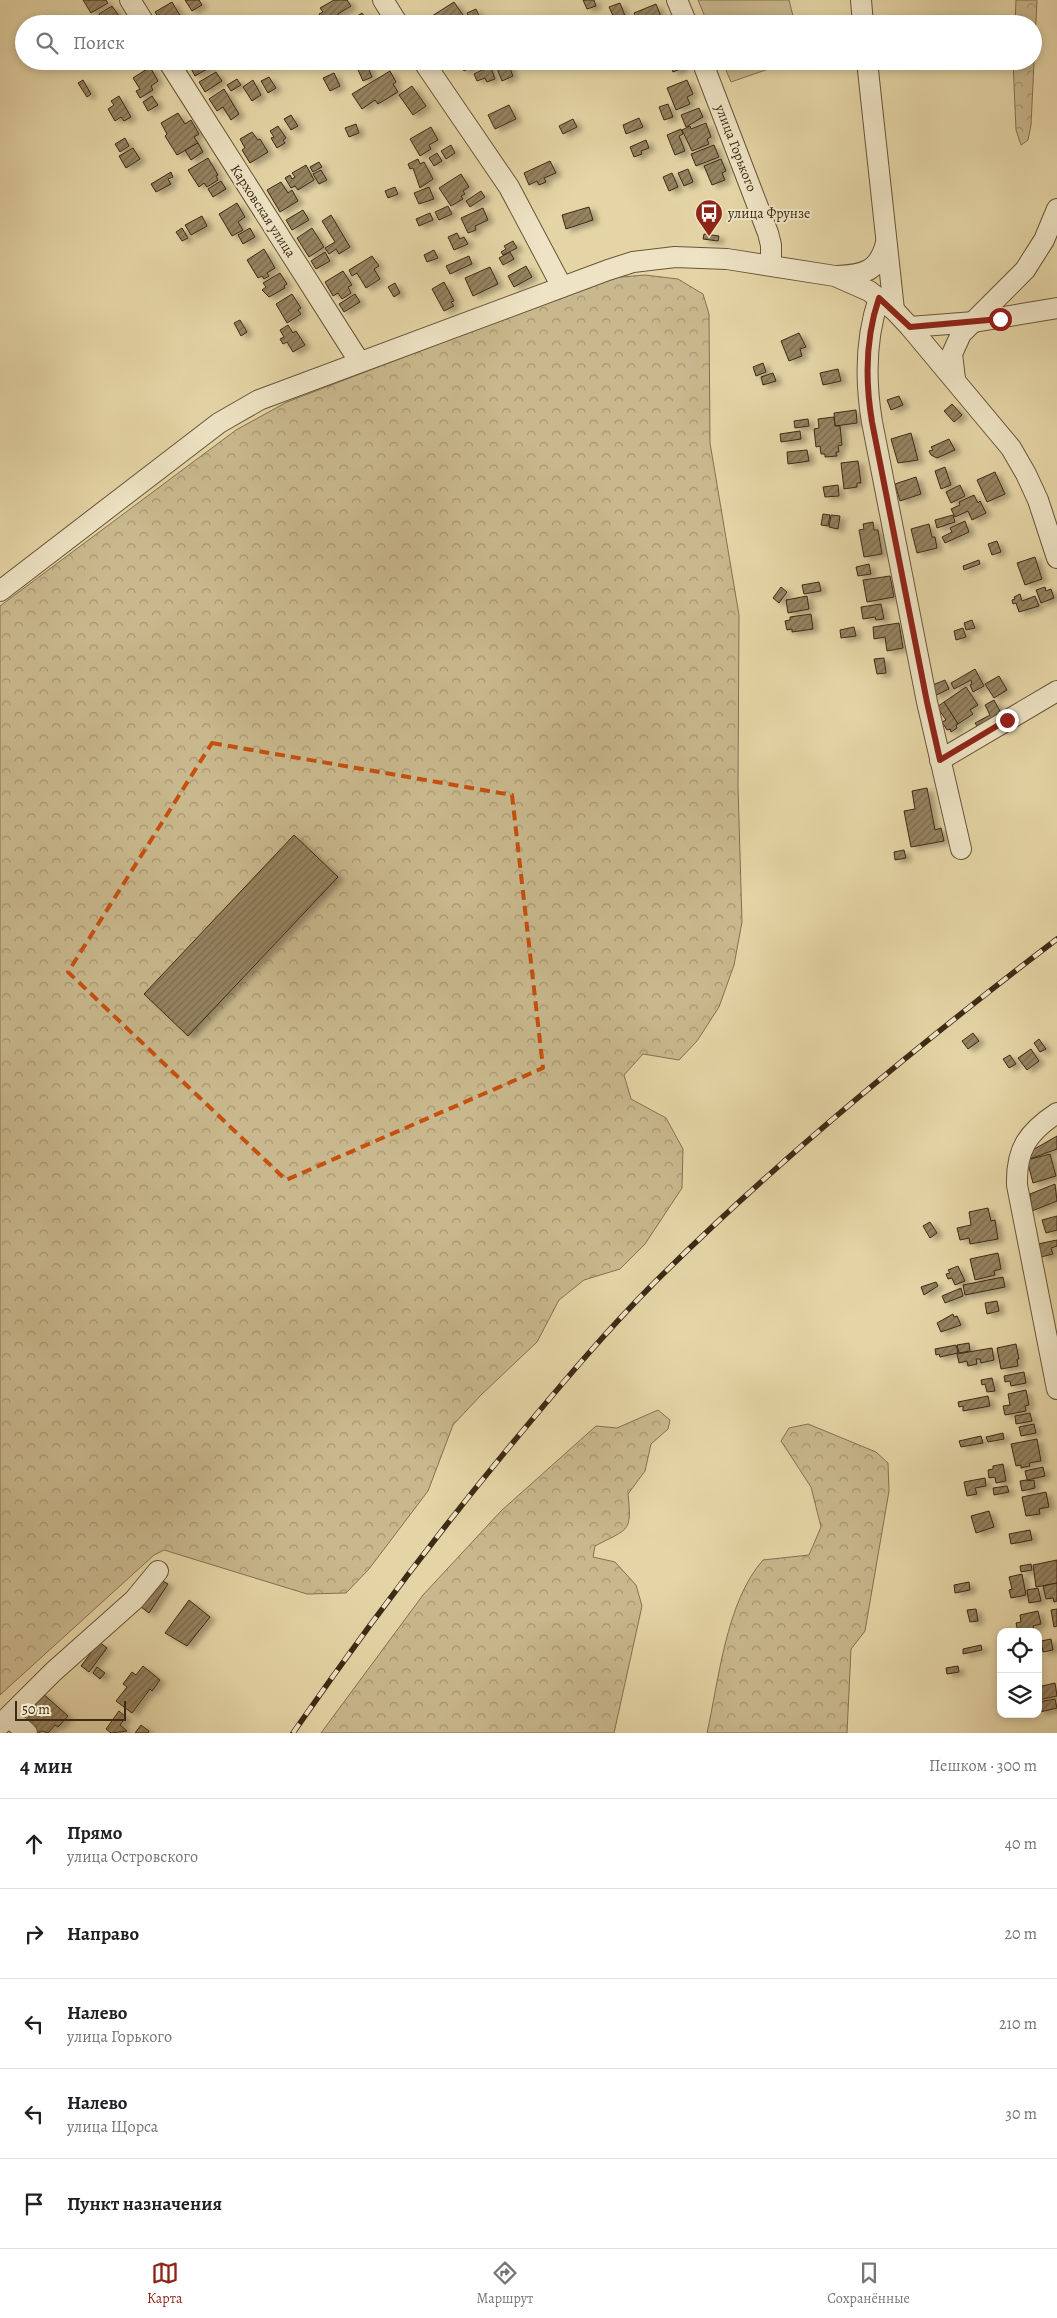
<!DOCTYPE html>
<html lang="ru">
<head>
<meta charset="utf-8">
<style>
	body { margin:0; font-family:Alegreya,serif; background:#f6f6f6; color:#202124 }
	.controls { position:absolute; right:15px; bottom:15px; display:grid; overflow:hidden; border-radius:10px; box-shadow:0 2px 8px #0003 }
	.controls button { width:45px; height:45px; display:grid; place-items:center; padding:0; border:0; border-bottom:1px solid #e0e0e0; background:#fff; color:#202124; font:25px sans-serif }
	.scale { position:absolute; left:15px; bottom:12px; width:111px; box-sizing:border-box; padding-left:5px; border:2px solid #3e2a15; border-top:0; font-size:14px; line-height:18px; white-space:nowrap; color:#3e2a15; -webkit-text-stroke:4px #eee4c5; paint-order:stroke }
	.stop { position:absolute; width:15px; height:15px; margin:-11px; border:4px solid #8f2418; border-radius:50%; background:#fff }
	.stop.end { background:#8f2418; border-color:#fff; box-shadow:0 1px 5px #0008 }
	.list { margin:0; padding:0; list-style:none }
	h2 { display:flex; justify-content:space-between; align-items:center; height:65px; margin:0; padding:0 20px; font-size:21px }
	h2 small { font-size:16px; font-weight:400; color:#757577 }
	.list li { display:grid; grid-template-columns:32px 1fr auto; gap:15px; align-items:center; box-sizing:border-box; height:90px; padding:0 20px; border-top:1px solid #e0e0e0 }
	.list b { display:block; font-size:19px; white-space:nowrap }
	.list p { margin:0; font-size:16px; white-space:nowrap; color:#757577 }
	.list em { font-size:16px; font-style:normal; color:#757577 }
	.icon { flex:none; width:28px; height:28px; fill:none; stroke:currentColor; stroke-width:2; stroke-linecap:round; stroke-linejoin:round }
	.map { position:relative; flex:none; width:1057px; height:1733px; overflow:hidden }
	.search { position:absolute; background:#fff; box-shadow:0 2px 8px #0003; left:15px; right:15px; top:15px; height:55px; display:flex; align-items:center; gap:12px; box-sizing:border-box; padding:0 18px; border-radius:28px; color:#757577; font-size:19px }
	.sheet { height:515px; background:#fff }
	nav { display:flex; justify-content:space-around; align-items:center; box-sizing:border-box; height:70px; border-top:1px solid #e0e0e0; background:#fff; font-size:14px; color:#757577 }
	nav a { display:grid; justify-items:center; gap:2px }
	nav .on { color:#8f2418 }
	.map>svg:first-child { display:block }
</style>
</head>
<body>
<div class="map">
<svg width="1057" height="1733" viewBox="0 0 1057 1733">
	<defs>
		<pattern id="forest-crowns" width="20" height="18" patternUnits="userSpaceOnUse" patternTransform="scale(1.25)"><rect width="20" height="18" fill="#c9b88d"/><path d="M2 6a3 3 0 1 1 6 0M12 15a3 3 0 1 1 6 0" fill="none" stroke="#a59672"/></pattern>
		<pattern id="building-hatch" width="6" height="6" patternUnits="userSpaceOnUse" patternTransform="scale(1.25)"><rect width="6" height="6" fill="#958360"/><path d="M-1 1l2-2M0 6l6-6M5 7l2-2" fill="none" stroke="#7b6b4e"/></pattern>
		<filter id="shadow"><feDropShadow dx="5.5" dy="3" stdDeviation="2.5" flood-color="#0004"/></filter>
	</defs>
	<rect width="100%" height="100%" fill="#e5d5a6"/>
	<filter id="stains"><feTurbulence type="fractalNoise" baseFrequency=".004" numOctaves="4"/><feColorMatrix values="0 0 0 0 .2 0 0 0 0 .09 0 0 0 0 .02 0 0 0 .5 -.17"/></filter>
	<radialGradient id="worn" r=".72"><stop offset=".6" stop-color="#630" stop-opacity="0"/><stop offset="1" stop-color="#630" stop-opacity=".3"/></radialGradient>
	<!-- forest -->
	<g fill="url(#forest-crowns)" stroke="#847151">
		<polygon points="1016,0 1037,0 1031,125 1028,140 1021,145 1016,130 1013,61 1033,61 1033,24 1015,24"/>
		<polygon points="645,275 678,279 703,294 709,314 710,443 739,615 738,787 742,922 734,965 719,1007 697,1041 679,1060 643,1054 624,1075 631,1099 666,1118 683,1149 682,1188 645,1244 620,1269 584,1280 559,1300 537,1342 481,1395 453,1425 428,1491 369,1569 346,1593 307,1594 164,1550 154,1555 0,1695 0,606 236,430 287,402 610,278"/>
		<path d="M658,1410l12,10 -2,9 -17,15 -6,27 -17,23c4,39 1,34 -33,52l-2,11 22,5 21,23 6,21 -28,127h-293l102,-138 78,-84 95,-85 21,2z"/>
		<path d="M808,1424l68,28 12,11 1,28 -24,140 -14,18 -4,84h-140c12,-54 19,-131 56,-173l46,-5 12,-28 -10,-40 -30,-46 8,-13z"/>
	</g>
	<!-- park -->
	<g fill="#c9b88d" stroke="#847151">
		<polygon points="698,0 789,0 795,24 708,24"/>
		<polygon points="722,61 779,61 780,65 731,82"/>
	</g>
	<!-- building -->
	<g fill="url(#building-hatch)" stroke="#3e2a15" filter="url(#shadow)">
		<polygon points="83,0 106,0 108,3 91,13"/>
		<polygon points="185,0 199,0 202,5 192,11"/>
		<polygon points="334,0 347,0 351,6 338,14 341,19 333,24 325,24 319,14 323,12 320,8"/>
		<polygon points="583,0 594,0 596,6 587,9"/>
		<polygon points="172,2 185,24 162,24 155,12"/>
		<polygon points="454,2 465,18 456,24 452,24 450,20 444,24 436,24 432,16"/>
		<polygon points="620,3 626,18 616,22 609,7"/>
		<polygon points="656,4 662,19 651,24 638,24 634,13"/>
		<polygon points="112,6 119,16 105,24 99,14"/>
		<polygon points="476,9 480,18 472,23 467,13"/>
		<polygon points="362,13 369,23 353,24 351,20"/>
		<polygon points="187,61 212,61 214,65 195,76"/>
		<polygon points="359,61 365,61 372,77 363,81 355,63"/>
		<polygon points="465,61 483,61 464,71 460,64"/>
		<polygon points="494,61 507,61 513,76 502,81"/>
		<polygon points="669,61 680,61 683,68 673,72"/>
		<polygon points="489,62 495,79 487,82 485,78 477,81 474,74 482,70 480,66"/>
		<polygon points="150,67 158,81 151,86 153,90 140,98 136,91 140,89 133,78"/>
		<polygon points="390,71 396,82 393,84 398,92 378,104 375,100 362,109 352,94"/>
		<polygon points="216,72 222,81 205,92 199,82"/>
		<polygon points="334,73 340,86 330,91 323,78"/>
		<polygon points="269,77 276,88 268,93 261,81"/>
		<polygon points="237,79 241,85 231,91 227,85"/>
		<polygon points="83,80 91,94 87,97 78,83"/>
		<polygon points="253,80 261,95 252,101 243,87"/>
		<polygon points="687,80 693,94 687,97 690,104 676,110 667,88"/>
		<polygon points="412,86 426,106 413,115 399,95"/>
		<polygon points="224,89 239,114 231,120 223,107 217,111 209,99"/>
		<polygon points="119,96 131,117 124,121 121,117 115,121 108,109 114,105 111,101"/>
		<polygon points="152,96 158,105 148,111 143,102"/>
		<polygon points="668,104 673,117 664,120 659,107"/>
		<polygon points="509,105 516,119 495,129 488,115"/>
		<polygon points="699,108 703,117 686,127 681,115"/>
		<polygon points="178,113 185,124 191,120 199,134 194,137 198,143 177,155 165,136 167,134 161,123"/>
		<polygon points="291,115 298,126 291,130 284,119"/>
		<polygon points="639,118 643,127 626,134 623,125"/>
		<polygon points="573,119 577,127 563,134 559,126"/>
		<polygon points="706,123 711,137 707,139 709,144 692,151 682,130 690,126 691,129"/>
		<polygon points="356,124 359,133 349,137 345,128"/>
		<polygon points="278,126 286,138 283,140 285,143 277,148 271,138 274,137 270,131"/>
		<polygon points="431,127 438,140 429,145 431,149 420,156 410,139"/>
		<polygon points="681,129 683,134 679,136 685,151 675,155 667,135"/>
		<polygon points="252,132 258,140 260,139 268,152 250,163 242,150 245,148 240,139"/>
		<polygon points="125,138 129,146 120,152 115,144"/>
		<polygon points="646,140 649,148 641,151 642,154 634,157 630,147"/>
		<polygon points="198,143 203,152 191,160 185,150"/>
		<polygon points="451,145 455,153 446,159 441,151"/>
		<polygon points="714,145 719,157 696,166 691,154"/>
		<polygon points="133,148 140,159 126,168 119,156"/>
		<polygon points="437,153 442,161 434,166 429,158"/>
		<polygon points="208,158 218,175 216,176 218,180 207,187 204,183 199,187 188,170"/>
		<polygon points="418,159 420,164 424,162 433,179 420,188 413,168 410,169 408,164"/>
		<polygon points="721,159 726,171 722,173 725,180 712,185 704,166"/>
		<polygon points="550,161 556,173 544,178 546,182 539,185 537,181 529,185 524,173"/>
		<polygon points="319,162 322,167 313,172 310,167"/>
		<polygon points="306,165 314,180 298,190 295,186 291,188 285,178 290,175 292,179 295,177 292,173"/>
		<polygon points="688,169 693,182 684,186 678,173"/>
		<polygon points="321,170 327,180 319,184 313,174"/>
		<polygon points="171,172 173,177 168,179 171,184 156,192 151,184"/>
		<polygon points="672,173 678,187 669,191 663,177"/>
		<polygon points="461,174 469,187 463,191 465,194 461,196 463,199 451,206 439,188"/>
		<polygon points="221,181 226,189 213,197 208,189"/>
		<polygon points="281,182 288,193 292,190 298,201 280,212 267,190"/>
		<polygon points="395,187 398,194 388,198 385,191"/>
		<polygon points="429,187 434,199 419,204 414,193"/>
		<polygon points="481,191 485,197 470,207 466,201"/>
		<polygon points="237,203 245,217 238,222 243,230 232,236 219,214"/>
		<polygon points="448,206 452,214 439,220 435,212"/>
		<polygon points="589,207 593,220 566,229 562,215"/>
		<polygon points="483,208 488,220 475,226 476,230 468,233 461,218"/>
		<polygon points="303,210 309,220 292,230 286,220"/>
		<polygon points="430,213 433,220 419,226 416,219"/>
		<polygon points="331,215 350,247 339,254 336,249 329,254 325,248 335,242 322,221"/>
		<polygon points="202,216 207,226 191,235 185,225"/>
		<polygon points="182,228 188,238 182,241 176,232"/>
		<polygon points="250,228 255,237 243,244 238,235"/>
		<polygon points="312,228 324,247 309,257 297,238"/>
		<polygon points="457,233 460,239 464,237 468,244 454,250 448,237"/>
		<polygon points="704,234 719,236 718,241 703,239"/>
		<polygon points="513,241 517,248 503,255 501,252 506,249 504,246"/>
		<polygon points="264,249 275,268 267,273 269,276 264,279 262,276 258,278 247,260"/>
		<polygon points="434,250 438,258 427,262 424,255"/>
		<polygon points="325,252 330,261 316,269 311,261"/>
		<polygon points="510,252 514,259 503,265 499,258"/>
		<polygon points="372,256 379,266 374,269 380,279 366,288 357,273 352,276 349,270"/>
		<polygon points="469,256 472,264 450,274 446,266"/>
		<polygon points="526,266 532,277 514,287 508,276"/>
		<polygon points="490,267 498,284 473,296 465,278"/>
		<polygon points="343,271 352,285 348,287 351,293 342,299 338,293 333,296 325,282"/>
		<polygon points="280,273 287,284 284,286 285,288 269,297 262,290 266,287 263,283"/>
		<polygon points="444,282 454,301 451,302 454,306 444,311 432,289"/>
		<polygon points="395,283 400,293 394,297 388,287"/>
		<polygon points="292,294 301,308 298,310 301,314 287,323 276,304"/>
		<polygon points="355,294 360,302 344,312 339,304"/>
		<polygon points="240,320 247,332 241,336 234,323"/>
		<polygon points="288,325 293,333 296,331 305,345 293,352 287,342 283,344 280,339 284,337 280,330"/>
		<polygon points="799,333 806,347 800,349 802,356 789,361 781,341"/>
		<polygon points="763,363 766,372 756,376 753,367"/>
		<polygon points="838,369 841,381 823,385 820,373"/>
		<polygon points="773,373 776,381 763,385 761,377"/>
		<polygon points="899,396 903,405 891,410 887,400"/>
		<polygon points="952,404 962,415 954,422 944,411"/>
		<polygon points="856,410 857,423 835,426 834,413"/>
		<polygon points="834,417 835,426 840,426 842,445 838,446 839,452 836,452 837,456 825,457 825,454 821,454 820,446 816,447 814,429 819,428 818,419"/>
		<polygon points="808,419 809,426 795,428 794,421"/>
		<polygon points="800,431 801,439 781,442 780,434"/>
		<polygon points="911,433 918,460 898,463 891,439"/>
		<polygon points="949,439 955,450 937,458 931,455 929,451 933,450 931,447"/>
		<polygon points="807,450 809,461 788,464 787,452"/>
		<polygon points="858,461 861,483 857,483 857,487 844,489 841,463"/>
		<polygon points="945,467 951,485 941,489 935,471"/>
		<polygon points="995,472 1005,494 987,502 977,480"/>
		<polygon points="916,477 921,494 900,501 895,484"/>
		<polygon points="838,485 839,496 825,497 823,487"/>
		<polygon points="960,485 965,496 951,503 946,492"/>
		<polygon points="974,495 978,503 980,501 986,513 972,520 968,511 955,517 951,509 960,505 959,502"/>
		<polygon points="823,514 830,515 828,526 821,525"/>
		<polygon points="831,515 840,516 838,529 829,527"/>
		<polygon points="953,515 955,522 937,528 935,520"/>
		<polygon points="965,521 969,532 945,543 942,537 952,532 950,528"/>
		<polygon points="873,522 874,530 878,530 882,554 864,557 859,530 864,529 863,524"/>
		<polygon points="929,524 932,537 935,537 937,548 917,553 911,529"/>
		<polygon points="997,541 1001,552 992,555 988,544"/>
		<polygon points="1035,557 1042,579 1025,585 1017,563"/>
		<polygon points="979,560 980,564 964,570 963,566"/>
		<polygon points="869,564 871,574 858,576 856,567"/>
		<polygon points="890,576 894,597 867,602 863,580"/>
		<polygon points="819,582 821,591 804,594 802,585"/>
		<polygon points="781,587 787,592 779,603 773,598"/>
		<polygon points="1045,587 1046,591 1051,589 1054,598 1041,603 1036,590"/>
		<polygon points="1020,594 1022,601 1035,596 1039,606 1019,612 1016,603 1013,604 1012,600 1015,599 1014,597"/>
		<polygon points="807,596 809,609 788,613 786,600"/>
		<polygon points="881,604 884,619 876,620 875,617 863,619 861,607"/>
		<polygon points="811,614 813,629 792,632 792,629 787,630 785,621 790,620 790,617"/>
		<polygon points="972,620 975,628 966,630 964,623"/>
		<polygon points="899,623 903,648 887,651 885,637 874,639 873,627"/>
		<polygon points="854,627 856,636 841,638 840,630"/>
		<polygon points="963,628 966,637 956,640 954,631"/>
		<polygon points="884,658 886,673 877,674 874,659"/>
		<polygon points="975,669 984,686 973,692 970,685 972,684 971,680 954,689 951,683"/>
		<polygon points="999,676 1007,690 994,698 985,684"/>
		<polygon points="945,680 949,689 934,696 930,686"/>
		<polygon points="966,687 978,705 970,710 973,714 958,724 944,702"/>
		<polygon points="994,700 1002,715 979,729 975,723 990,715 985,705"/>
		<polygon points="944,702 958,724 956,725 957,728 951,732 950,729 947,730 942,722 946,720 937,707"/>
		<polygon points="927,788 935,830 941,828 944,841 911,847 904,811 915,809 912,791"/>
		<polygon points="294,835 338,877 188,1036 144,994"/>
		<polygon points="904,850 906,858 895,860 894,852"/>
		<polygon points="973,1033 979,1041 968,1049 962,1041"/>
		<polygon points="1039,1039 1046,1049 1040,1052 1034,1043"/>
		<polygon points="1031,1049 1039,1061 1027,1070 1018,1058"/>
		<polygon points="1010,1055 1016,1064 1009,1068 1003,1059"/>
		<polygon points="1057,1136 1057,1149 1027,1160 1024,1155"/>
		<polygon points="1050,1154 1056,1176 1033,1183 1027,1160"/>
		<polygon points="1055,1184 1057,1201 1032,1211 1030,1194"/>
		<polygon points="988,1208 991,1221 995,1220 998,1239 970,1244 969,1238 960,1240 957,1228 971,1225 969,1212"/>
		<polygon points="1057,1216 1057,1230 1046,1233 1042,1220"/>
		<polygon points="930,1222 937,1233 930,1238 923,1226"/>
		<polygon points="1057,1240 1057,1246 1051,1248 1053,1254 1041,1257 1038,1244"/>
		<polygon points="998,1253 1001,1269 994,1271 995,1275 975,1280 970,1259"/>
		<polygon points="958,1266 965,1281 955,1285 952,1278 948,1279 946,1274 950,1273 948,1270"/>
		<polygon points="1003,1277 1005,1287 965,1295 963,1285"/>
		<polygon points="936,1282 938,1286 924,1295 921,1287"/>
		<polygon points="961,1288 963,1296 945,1303 942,1296"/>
		<polygon points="997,1301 999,1311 987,1314 985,1303"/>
		<polygon points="953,1314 954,1317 957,1316 961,1325 941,1332 937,1323"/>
		<polygon points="969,1343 970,1351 959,1353 957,1345"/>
		<polygon points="1016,1344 1019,1359 1017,1359 1018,1366 1001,1369 997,1348"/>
		<polygon points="956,1345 958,1353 940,1357 939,1354 936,1355 935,1349"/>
		<polygon points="992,1348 994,1360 981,1363 980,1359 976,1359 977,1364 968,1366 967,1361 959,1363 957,1354"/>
		<polygon points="1024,1372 1026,1383 1011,1386 1010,1381 1005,1382 1004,1376"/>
		<polygon points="992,1378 995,1391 987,1392 985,1384 982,1385 981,1380"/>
		<polygon points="1026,1390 1029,1405 1025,1406 1026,1411 1005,1415 1003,1406 1010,1405 1008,1394"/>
		<polygon points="988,1396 990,1406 963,1411 963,1406 959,1407 958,1402"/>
		<polygon points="1030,1413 1032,1421 1016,1424 1015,1416"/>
		<polygon points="1034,1424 1036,1433 1021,1436 1019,1427"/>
		<polygon points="1003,1433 1004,1439 988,1442 986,1437"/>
		<polygon points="981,1436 983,1443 961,1447 959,1441"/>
		<polygon points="1037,1439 1041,1461 1029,1463 1030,1466 1021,1468 1021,1465 1016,1466 1011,1444"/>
		<polygon points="1003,1464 1006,1481 996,1483 995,1477 989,1478 988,1470 993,1469 993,1466"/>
		<polygon points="1043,1467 1045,1476 1027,1480 1025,1471"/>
		<polygon points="985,1478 986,1486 975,1488 977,1494 967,1496 964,1482"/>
		<polygon points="1026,1480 1026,1481 1034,1480 1035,1488 1022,1491 1020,1481"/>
		<polygon points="1007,1486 1009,1492 994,1495 993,1488"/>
		<polygon points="1046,1492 1049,1507 1039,1509 1040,1514 1026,1516 1022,1497"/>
		<polygon points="989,1511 994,1527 976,1533 971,1516"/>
		<polygon points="1030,1530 1032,1540 1011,1544 1009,1534"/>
		<polygon points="1057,1560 1057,1583 1036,1587 1033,1565"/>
		<polygon points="1031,1564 1032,1570 1021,1572 1020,1566"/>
		<polygon points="1022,1574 1026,1595 1011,1598 1009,1590 1012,1589 1009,1577"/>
		<polygon points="159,1579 168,1584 149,1613 141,1607"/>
		<polygon points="969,1582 970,1590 955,1593 954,1585"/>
		<polygon points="1057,1583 1057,1601 1054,1602 1053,1598 1046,1599 1043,1586"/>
		<polygon points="1038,1588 1041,1601 1029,1603 1027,1590"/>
		<polygon points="189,1600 210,1617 187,1646 165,1633"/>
		<polygon points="976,1609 978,1621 970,1622 967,1610"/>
		<polygon points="1057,1609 1057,1626 1054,1627 1051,1610"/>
		<polygon points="1038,1611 1041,1624 1033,1626 1034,1632 1018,1632 1016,1623 1021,1622 1020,1615"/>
		<polygon points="1051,1639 1053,1650 1043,1652 1041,1641"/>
		<polygon points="99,1642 107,1648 89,1672 81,1666"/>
		<polygon points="981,1645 982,1650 963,1654 963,1649"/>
		<polygon points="143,1666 160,1680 152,1691 150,1689 132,1713 116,1701 127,1687 123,1684 132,1672 136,1675"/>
		<polygon points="958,1666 959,1672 947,1674 946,1668"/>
		<polygon points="97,1667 105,1673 100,1679 93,1673"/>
		<polygon points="1055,1683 1057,1696 1038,1700 1038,1687"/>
		<polygon points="41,1692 68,1716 58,1727 55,1725 48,1733 42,1731 38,1733 25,1721 36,1708 30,1704"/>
		<polygon points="1055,1699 1057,1708 1040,1712 1038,1702"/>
		<polygon points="119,1711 126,1717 120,1725 127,1731 111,1733 106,1729"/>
		<polygon points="141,1725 149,1731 148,1733 135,1733"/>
	</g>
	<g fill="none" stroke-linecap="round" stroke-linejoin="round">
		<!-- minor casing -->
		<g stroke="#685539" stroke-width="22">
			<g id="minor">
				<polyline points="130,0 145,24"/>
				<polyline points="383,0 398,24"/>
				<polyline points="677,0 687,24"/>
				<polyline points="861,0 863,24"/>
				<polyline points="168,61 359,361"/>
				<polyline points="423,61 509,187 562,287"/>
				<polyline points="702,61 768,233 771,245 771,265"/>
				<polyline points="867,61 894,310"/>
				<path d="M837,276c27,-1 42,-5 49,-33"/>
				<path d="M879,298c-14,41 -14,82 -7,124l55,280 34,147"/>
				<polyline points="910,327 974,322 1057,308"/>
				<polyline points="955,379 952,354 961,334 1025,270 1044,240 1057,209"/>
				<polyline points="0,591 219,423 259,400 608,270 633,262 675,257 727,259 835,276 869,291 894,310 910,327 1011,448 1026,474 1038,500 1057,558"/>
				<polyline points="940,760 1057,691"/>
				<path d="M1057,1113c-29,19 -41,36 -40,72l40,204"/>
				<polyline points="9,1717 27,1733"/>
				<polyline points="0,1725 53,1672 134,1600 158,1571"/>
			</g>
		</g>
		<!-- minor -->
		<use href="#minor" stroke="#eee4c5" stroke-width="20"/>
		<!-- rail casing -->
		<g stroke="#3e2a15" stroke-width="5.5">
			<path id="rail" d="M293,1733c70,-101 143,-198 222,-293 45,-54 90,-108 140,-158 125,-124 262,-236 402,-343"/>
		</g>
		<!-- rail -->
		<use href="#rail" stroke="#eee4c5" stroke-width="4" stroke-dasharray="11" stroke-linecap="butt"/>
	</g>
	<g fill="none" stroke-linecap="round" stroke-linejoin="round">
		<!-- route -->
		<path stroke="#8f2418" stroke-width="6" d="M1000,319l-90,8 -31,-29c-14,41 -14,82 -7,124l55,280 13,58 67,-40"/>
	</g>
	<!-- marked area -->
	<path fill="none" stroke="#c6500e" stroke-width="4" stroke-dasharray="10 6" stroke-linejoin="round" d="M212,743l300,52 31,273 -257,112 -218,-208z"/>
	<!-- icons -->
	<defs>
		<g id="bus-pin" transform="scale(1.4375)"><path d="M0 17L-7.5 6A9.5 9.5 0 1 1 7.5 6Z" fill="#8f2418" stroke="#eee4c5"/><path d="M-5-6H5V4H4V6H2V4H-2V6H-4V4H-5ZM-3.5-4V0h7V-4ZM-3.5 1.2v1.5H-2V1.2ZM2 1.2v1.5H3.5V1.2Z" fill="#fff"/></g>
	</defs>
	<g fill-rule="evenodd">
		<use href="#bus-pin" x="709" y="213"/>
	</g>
	<g text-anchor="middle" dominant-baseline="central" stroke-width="4" stroke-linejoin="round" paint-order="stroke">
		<!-- street labels -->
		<g font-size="14" fill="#3e2a15" stroke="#eee4c5">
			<text transform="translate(736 148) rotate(69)">улица Горького</text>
			<text transform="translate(263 211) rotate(57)">Карховская улица</text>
		</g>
		<!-- poi labels -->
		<g font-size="14" fill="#3e2a15" stroke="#eee4c5" text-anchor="start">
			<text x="728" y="213">улица Фрунзе</text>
		</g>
	</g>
	<rect width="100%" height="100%" filter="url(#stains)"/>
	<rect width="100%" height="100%" fill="url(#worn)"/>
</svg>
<div class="controls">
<button><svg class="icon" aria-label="locate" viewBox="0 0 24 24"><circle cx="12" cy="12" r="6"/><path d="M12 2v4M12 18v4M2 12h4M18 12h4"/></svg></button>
<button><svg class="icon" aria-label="layers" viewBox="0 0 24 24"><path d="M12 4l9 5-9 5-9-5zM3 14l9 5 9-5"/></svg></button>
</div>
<div class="scale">50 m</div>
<div class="stop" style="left:1000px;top:319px"></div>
<div class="stop end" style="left:1007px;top:720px"></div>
<div class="search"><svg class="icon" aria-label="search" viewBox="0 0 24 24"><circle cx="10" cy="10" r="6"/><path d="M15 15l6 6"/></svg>Поиск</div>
</div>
<section class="sheet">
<h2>4 мин<small>Пешком · 300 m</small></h2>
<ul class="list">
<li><svg class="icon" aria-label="ahead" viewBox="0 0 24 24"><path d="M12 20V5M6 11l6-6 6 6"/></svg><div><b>Прямо</b><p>улица Островского</p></div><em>40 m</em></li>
<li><svg class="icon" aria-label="right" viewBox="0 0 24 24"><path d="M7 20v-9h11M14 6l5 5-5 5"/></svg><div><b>Направо</b></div><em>20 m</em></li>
<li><svg class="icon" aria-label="left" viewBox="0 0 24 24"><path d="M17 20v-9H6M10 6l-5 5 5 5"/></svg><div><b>Налево</b><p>улица Горького</p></div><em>210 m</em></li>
<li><svg class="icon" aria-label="left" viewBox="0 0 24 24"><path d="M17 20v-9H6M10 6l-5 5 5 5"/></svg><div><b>Налево</b><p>улица Щорса</p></div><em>30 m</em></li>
<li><svg class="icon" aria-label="arrive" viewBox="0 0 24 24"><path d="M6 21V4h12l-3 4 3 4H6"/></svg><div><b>Пункт назначения</b></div></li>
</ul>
</section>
<nav>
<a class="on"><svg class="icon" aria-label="map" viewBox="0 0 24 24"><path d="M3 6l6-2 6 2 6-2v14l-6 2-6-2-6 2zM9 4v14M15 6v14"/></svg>Карта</a>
<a><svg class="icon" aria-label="directions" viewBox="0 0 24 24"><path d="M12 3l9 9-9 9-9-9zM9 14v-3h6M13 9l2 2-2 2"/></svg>Маршрут</a>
<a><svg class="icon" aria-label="saved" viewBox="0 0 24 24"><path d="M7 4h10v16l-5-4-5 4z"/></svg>Сохранённые</a>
</nav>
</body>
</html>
